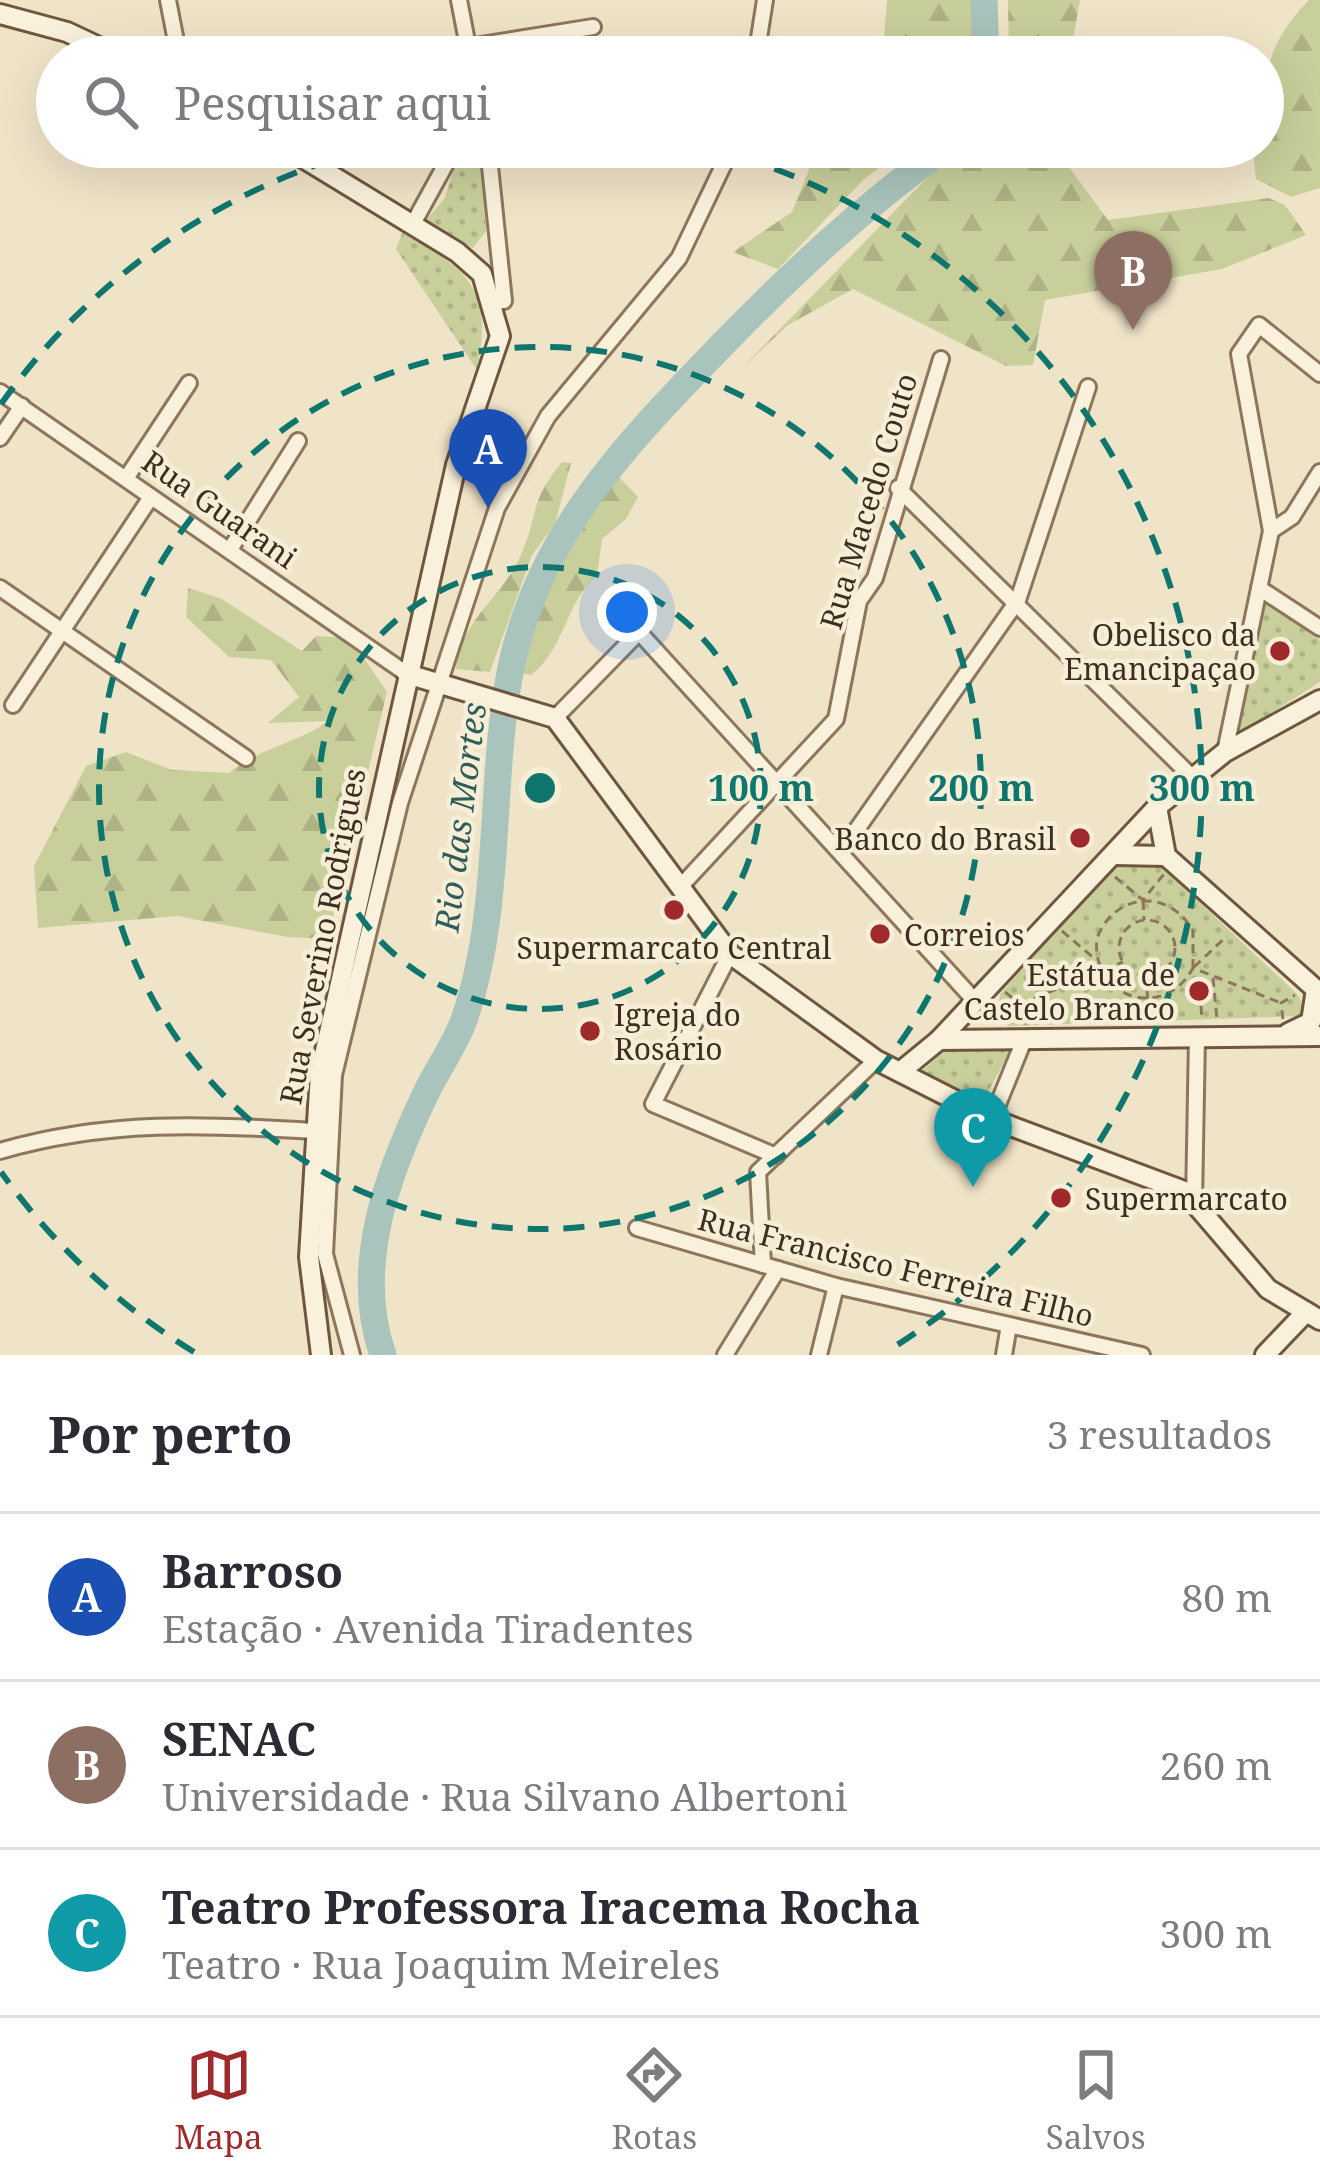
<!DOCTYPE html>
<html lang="pt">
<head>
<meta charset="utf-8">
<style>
	body { margin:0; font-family:"Noto Serif",serif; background:#f7f7f7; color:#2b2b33 }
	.you { position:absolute; left:627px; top:612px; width:42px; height:42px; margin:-30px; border:9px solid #fff; border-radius:50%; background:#1a73e8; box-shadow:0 0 0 18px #1a73e833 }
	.badge { display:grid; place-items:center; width:78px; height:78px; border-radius:50%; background:#9e2a2b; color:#fff; font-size:39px; font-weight:700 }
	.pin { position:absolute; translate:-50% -99px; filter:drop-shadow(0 3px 6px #0008) }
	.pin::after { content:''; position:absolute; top:63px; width:42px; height:36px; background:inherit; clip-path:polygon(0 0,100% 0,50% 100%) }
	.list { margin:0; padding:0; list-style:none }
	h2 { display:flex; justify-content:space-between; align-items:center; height:156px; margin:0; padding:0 48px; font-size:51px }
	h2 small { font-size:39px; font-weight:400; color:#7c7c81 }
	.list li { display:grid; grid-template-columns:78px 1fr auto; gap:36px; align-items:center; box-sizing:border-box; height:168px; padding:0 48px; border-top:3px solid #e1e1e2 }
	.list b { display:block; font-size:45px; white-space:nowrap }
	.list p { margin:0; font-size:39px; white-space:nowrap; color:#7c7c81 }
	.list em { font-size:39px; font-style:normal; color:#7c7c81 }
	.icon { flex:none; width:66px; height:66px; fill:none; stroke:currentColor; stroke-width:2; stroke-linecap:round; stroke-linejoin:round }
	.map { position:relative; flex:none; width:1320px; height:1355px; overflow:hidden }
	.search { position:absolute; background:#fff; box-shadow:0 12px 48px #0002; left:36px; right:36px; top:36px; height:132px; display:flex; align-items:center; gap:30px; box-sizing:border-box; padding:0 42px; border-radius:66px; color:#7c7c81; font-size:45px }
	.sheet { height:660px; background:#fff }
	nav { display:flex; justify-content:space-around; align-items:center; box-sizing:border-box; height:168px; border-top:3px solid #e1e1e2; background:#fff; font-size:33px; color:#7c7c81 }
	nav a { display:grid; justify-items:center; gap:6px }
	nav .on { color:#9e2a2b }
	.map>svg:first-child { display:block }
</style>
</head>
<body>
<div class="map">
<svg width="1320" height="1355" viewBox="0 0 1320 1355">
	<defs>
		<pattern id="green-dots" width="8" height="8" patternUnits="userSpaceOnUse" patternTransform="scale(3)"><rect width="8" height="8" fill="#c9cf9b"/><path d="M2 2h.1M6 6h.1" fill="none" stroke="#aeb285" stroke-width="1.8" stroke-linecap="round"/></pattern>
		<pattern id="forest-firs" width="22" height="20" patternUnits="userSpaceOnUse" patternTransform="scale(3)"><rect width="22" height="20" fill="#c9cf9b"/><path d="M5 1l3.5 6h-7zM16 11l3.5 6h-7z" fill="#aeb285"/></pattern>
	</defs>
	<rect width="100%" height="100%" fill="#f0e4c8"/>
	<!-- green -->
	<g fill="url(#green-dots)">
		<polygon points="481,152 486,231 473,248 426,220 445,198 456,162"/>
		<path d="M402,233c68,37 91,57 75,137l-81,-121z"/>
		<polygon points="1261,598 1320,640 1320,682 1235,736"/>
		<polygon points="1158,863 1297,994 1304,1006 1302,1016 1008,1026 998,1014 1000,994 1104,877 1119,864"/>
		<polygon points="947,1048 1012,1048 982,1103 921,1072"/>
	</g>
	<!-- forest -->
	<g fill="url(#forest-firs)">
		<polygon points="887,0 972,0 972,57 826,57 826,45 883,49"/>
		<polygon points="1008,0 1080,0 1070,57 1009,57"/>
		<path d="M1309,0h11v188l-29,9 -35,-18 -3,-28 10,-4c0,-65 -1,-99 46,-147z"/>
		<polygon points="794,147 908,147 864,179 778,269 733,252 792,212 810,167"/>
		<polygon points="957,147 1066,147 1066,163 1108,220 1269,198 1285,205 1306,235 1222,269 1045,300 1033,365 1006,366 853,289 788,325 741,369"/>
		<path d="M562,462l9,1 -16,61 -23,31 -42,117 -34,-3c5,-50 46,-71 65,-114 18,-42 8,-53 41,-93z"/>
		<path d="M614,472l24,25 -12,22 -24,20 -5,36c-32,28 -32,74 -66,100l-13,-3c22,-72 52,-139 96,-200z"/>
		<path d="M188,588l32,10 82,53 14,-15 34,2 37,54 -59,247 -41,-2 -110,-21 -139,12 -4,-62 52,-100 40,-14 46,18 57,3c29,-25 68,-29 99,-52l-60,2 31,-26 -28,-37 -42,-3 -43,-40z"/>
	</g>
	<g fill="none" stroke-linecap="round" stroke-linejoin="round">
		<!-- river -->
		<g stroke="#a9c4bc" stroke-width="27">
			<polyline points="984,0 986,57"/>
			<path d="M383,1355c-31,-88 5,-183 43,-262 12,-25 29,-48 38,-73 38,-109 25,-230 45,-342 25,-140 117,-234 212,-332 71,-73 141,-138 224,-199"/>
		</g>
		<!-- street casing -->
		<g stroke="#8d765c" stroke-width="20">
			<g id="street">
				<polyline points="168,0 179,57"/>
				<polyline points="459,0 470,57"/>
				<polyline points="468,47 593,27"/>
				<polyline points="756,57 765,0"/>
				<polyline points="488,147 504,301 494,302"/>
				<polyline points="544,147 595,147"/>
				<polyline points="414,222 448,160 472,147"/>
				<polyline points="0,392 407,674"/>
				<polyline points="0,438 22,406"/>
				<polyline points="127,477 189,383"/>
				<polyline points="898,488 1193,778"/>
				<polyline points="1271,531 1292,517 1320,472"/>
				<polyline points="231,548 298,441"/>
				<polyline points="0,588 246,758"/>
				<polyline points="1259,588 1320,628"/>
				<polyline points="13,705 151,497"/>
				<polyline points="555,718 639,632 976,1002"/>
				<polyline points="1225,752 1271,531 1239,354 1259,325 1320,374"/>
				<polyline points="841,852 1018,600 1088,387"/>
				<polyline points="681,886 836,719 859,601 875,578 941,359"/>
				<polyline points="730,954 653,1104 776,1156"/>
				<polyline points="992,1119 1024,1040"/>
				<path d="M0,1151c106,-31 205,-27 314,-20"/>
				<polyline points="1194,1202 1197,1037"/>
				<polyline points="637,1228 836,1286 1142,1355"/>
				<polyline points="763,1265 758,1172 876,1060"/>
				<polyline points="352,1355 325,1254 334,1075 400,803 497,508 548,416 679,258 732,147"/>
				<polyline points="725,1355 778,1269"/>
				<polyline points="819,1355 836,1286"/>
				<polyline points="1004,1355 1009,1325"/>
			</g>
		</g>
		<!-- secondary casing -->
		<g stroke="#6f573f" stroke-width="24">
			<g id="secondary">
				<polyline points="0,14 67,32 120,57"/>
				<polyline points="285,147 457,252 482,274 500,336 456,465 320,1073 309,1257 321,1355"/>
				<polyline points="407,674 555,718 730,954 876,1060 992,1119 1184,1191 1268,1289 1320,1320"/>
				<polyline points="1157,807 1166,856 1320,993"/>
				<polyline points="1115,855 1166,856"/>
				<polyline points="1288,1033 1311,1022 1316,989"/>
				<polyline points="939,1040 1320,1036"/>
				<polyline points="900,1072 939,1040 1157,807 1225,752 1320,700"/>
				<polyline points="1265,1355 1306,1312"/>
			</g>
		</g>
		<!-- path -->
		<g stroke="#8d765c" stroke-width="3" stroke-dasharray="9 6" stroke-linecap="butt">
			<polyline points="1115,877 1143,900 1164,874"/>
			<polyline points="1143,901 1144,920"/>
			<circle cx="1147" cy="948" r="28"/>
			<polyline points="1062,931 1095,959"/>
			<polyline points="1194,967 1227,936"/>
			<path d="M1193,968v-37c-24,-43 -78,-39 -96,7 -7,60 67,84 96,30l88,35"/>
			<polyline points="1146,976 1149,1020"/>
			<polyline points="1213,978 1217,1019"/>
			<polyline points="1005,992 1020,1004 1015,1022"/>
			<polyline points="1020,1004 1123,962"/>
			<polyline points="1201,1006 1202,1020"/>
			<polyline points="1283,1019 1281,1003 1295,995"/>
		</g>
		<!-- street -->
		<use href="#street" stroke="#faf1dc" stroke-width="14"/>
		<!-- secondary -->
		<use href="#secondary" stroke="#faf1dc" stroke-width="18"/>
	</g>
	<!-- distance rings -->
	<g fill="none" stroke="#0f766e" stroke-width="6" stroke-dasharray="21 15">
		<circle cx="540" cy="788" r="221"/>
		<circle cx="540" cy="788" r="441"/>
		<path d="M194 1352A662 662 0 0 1 1 1172M1 404A662 662 0 0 1 374 147M706 147A662 662 0 0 1 886 1352"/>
	</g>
	<!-- markers -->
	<g fill="#9e2a2b" stroke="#f7eed8" stroke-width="4.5">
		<circle cx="1280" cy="651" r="12"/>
		<circle cx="1080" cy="838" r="12"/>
		<circle cx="674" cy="910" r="12"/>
		<circle cx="880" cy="934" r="12"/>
		<circle cx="1199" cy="991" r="12"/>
		<circle cx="590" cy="1031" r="12"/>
		<circle cx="1061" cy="1198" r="12"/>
	</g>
	<g text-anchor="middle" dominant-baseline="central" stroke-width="9" stroke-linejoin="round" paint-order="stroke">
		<!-- street labels -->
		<g font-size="30" fill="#3d2e20" stroke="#f7eed8">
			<text transform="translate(868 501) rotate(-73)">Rua Macedo Couto</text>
			<text transform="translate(220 509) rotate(35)">Rua Guarani</text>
			<text transform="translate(322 936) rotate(-79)">Rua Severino Rodrigues</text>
			<text transform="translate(896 1267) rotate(14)">Rua Francisco Ferreira Filho</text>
		</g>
		<!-- poi labels -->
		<g font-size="30" fill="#3d2e20" stroke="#f7eed8" text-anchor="end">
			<text x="1256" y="634">Obelisco da<tspan x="1256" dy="34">Emancipaçao</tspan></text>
			<text x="1056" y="838">Banco do Brasil</text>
			<text x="904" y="934" text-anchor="start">Correios</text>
			<text x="674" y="947" text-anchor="middle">Supermarcato Central</text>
			<text x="1175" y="974">Estátua de<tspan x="1175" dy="34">Castelo Branco</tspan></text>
			<text x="614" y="1014" text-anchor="start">Igreja do<tspan x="614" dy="34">Rosário</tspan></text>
			<text x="1085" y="1198" text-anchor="start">Supermarcato</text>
		</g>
		<!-- water labels -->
		<g font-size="33" font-style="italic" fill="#2f5d5a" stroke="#f7eed8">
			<text transform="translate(460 817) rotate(-83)">Rio das Mortes</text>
		</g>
	</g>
	<circle cx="540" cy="788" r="18" fill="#0f766e" stroke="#f7eed8" stroke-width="6"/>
	<g font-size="36" text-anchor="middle" font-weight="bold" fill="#0f766e" stroke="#f7eed8" stroke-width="9" stroke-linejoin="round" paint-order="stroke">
		<text x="761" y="801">100 m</text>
		<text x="981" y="801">200 m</text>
		<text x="1202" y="801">300 m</text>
	</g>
</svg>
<div class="you"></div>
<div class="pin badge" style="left:488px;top:508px;background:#1a4fb4">A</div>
<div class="pin badge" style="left:1133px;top:330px;background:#8d6e63">B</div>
<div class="pin badge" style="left:973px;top:1187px;background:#0f9aa8">C</div>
<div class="search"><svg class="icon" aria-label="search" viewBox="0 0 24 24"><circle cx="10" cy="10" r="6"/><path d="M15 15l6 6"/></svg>Pesquisar aqui</div>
</div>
<section class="sheet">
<h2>Por perto<small>3 resultados</small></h2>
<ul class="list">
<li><span class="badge" style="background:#1a4fb4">A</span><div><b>Barroso</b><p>Estação · Avenida Tiradentes</p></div><em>80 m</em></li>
<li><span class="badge" style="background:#8d6e63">B</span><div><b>SENAC</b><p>Universidade · Rua Silvano Albertoni</p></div><em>260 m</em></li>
<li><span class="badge" style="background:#0f9aa8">C</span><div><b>Teatro Professora Iracema Rocha</b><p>Teatro · Rua Joaquim Meireles</p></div><em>300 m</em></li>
</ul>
</section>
<nav>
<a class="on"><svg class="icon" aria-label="map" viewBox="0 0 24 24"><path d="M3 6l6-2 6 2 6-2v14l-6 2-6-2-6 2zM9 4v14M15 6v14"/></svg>Mapa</a>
<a><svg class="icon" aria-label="directions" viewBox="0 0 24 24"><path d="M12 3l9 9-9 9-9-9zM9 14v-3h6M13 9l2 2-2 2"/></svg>Rotas</a>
<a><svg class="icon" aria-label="saved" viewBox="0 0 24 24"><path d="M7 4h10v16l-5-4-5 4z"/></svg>Salvos</a>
</nav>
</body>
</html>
